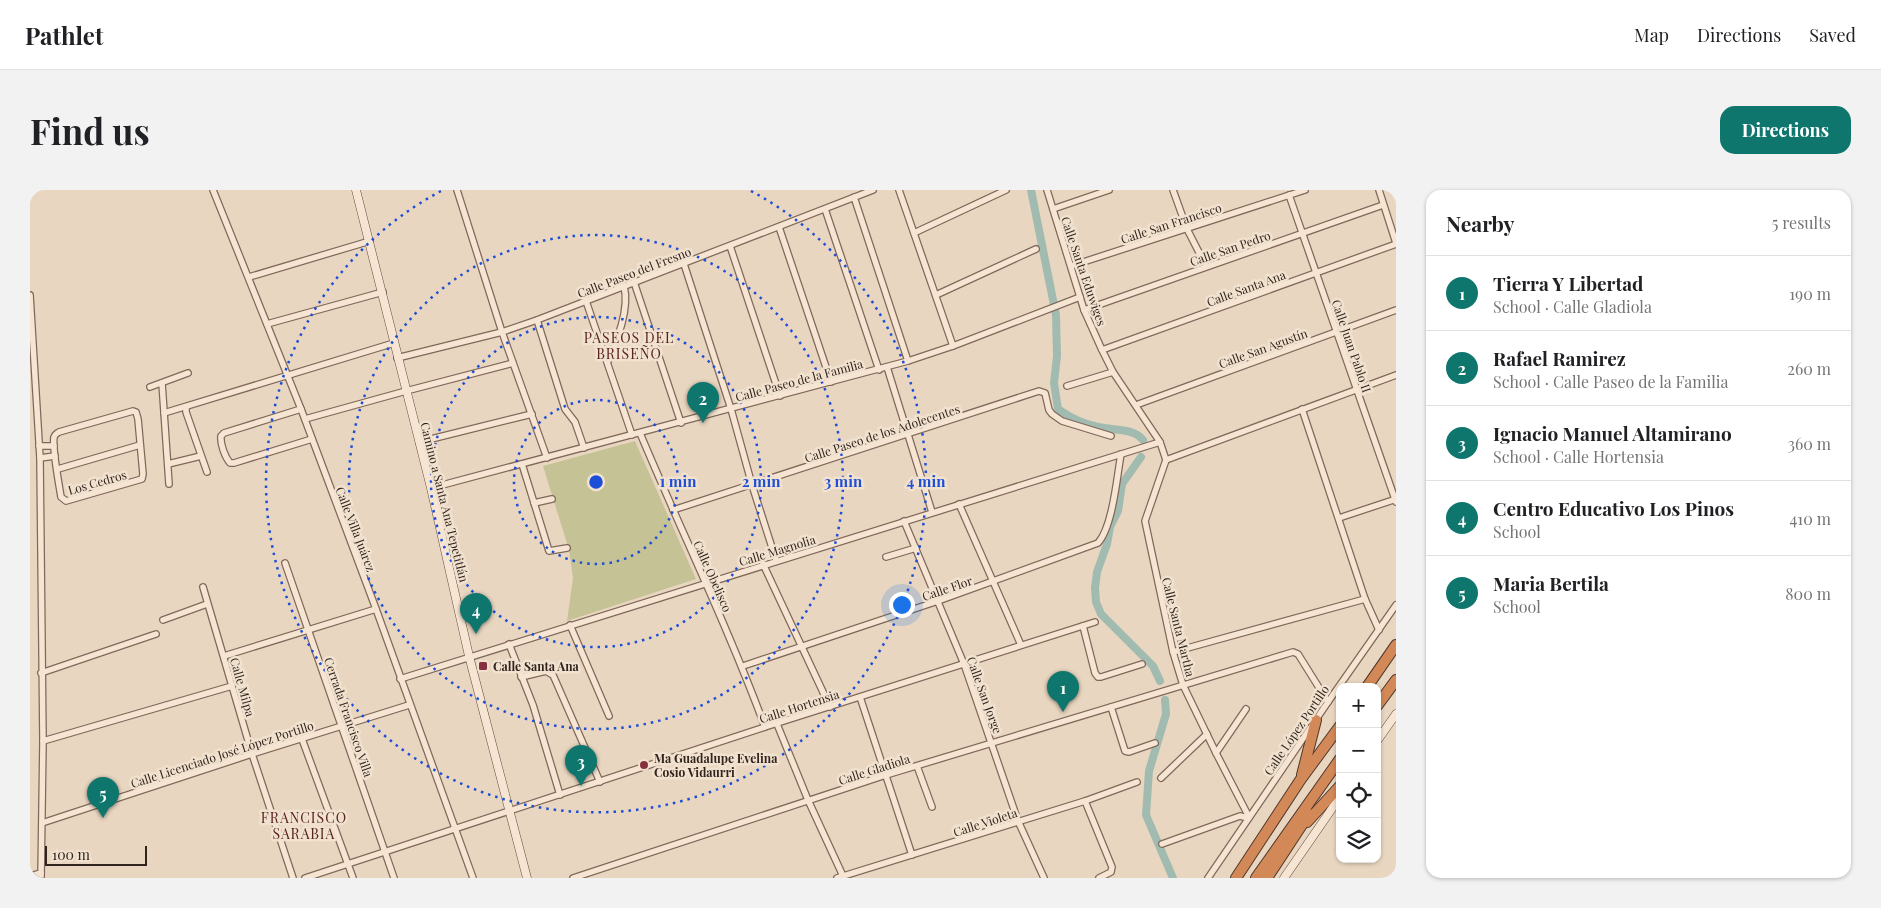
<!DOCTYPE html>
<html lang="en">
<head>
<meta charset="utf-8">
<style>
	body { margin:0; font-family:"Playfair Display",serif; background:#f2f2f2; color:#202124 }
	.controls { position:absolute; right:15px; bottom:15px; display:grid; overflow:hidden; border-radius:10px; box-shadow:0 1px 4px #0004 }
	.controls button { width:45px; height:45px; display:grid; place-items:center; padding:0; border:0; border-bottom:1px solid #e0e0e0; background:#fff; color:#202124; font:25px sans-serif }
	.scale { position:absolute; left:15px; bottom:12px; width:102px; box-sizing:border-box; padding-left:5px; border:2px solid #31231d; border-top:0; font-size:14px; line-height:18px; white-space:nowrap; color:#31231d; -webkit-text-stroke:4px #f1e2cf; paint-order:stroke }
	.you { position:absolute; left:871px; top:414px; width:18px; height:18px; margin:-12px; border:4px solid #fff; border-radius:50%; background:#1a73e8; box-shadow:0 0 0 8px #1a73e833 }
	.badge { display:grid; place-items:center; width:32px; height:32px; border-radius:50%; background:#0f766e; color:#fff; font-size:16px; font-weight:700 }
	.pin { position:absolute; translate:-50% -41px; filter:drop-shadow(0 1px 2px #0008) }
	.pin::after { content:''; position:absolute; top:26px; width:18px; height:15px; background:inherit; clip-path:polygon(0 0,100% 0,50% 100%) }
	.list { margin:0; padding:0; list-style:none }
	h2 { display:flex; justify-content:space-between; align-items:center; height:65px; margin:0; padding:0 20px; font-size:21px }
	h2 small { font-size:16px; font-weight:400; color:#757577 }
	.list li { display:grid; grid-template-columns:32px 1fr auto; gap:15px; align-items:center; box-sizing:border-box; height:75px; padding:0 20px; border-top:1px solid #e0e0e0 }
	.list b { display:block; font-size:19px; white-space:nowrap }
	.list p { margin:0; font-size:16px; white-space:nowrap; color:#757577 }
	.list em { font-size:16px; font-style:normal; color:#757577 }
	.icon { flex:none; width:28px; height:28px; fill:none; stroke:currentColor; stroke-width:2; stroke-linecap:round; stroke-linejoin:round }
	.map { position:relative; flex:none; width:1366px; height:688px; overflow:hidden; border-radius:15px }
	header { display:flex; align-items:center; gap:30px; box-sizing:border-box; height:70px; padding:0 25px; background:#fff; border-bottom:1px solid #e0e0e0 }
	header strong { font-size:24px }
	nav { display:flex; gap:28px; margin-inline-start:auto; font-size:18px }
	.intro { display:flex; align-items:center; justify-content:space-between; box-sizing:border-box; height:120px; padding:0 30px }
	h1 { margin:0; font-size:35px }
	.button { padding:12px 22px; border-radius:15px; background:#0f766e; color:#fff; font-size:18px; font-weight:700 }
	main { display:flex; gap:30px; padding:0 30px }
	aside { flex:1; background:#fff; border-radius:15px; box-shadow:0 1px 4px #0004 }
	.map>svg:first-child { display:block }
</style>
</head>
<body>
<header>
<strong>Pathlet</strong>
<nav><a>Map</a><a>Directions</a><a>Saved</a></nav>
</header>
<div class="intro"><h1>Find us</h1><a class="button">Directions</a></div>
<main>
<div class="map">
<svg width="1366" height="688" viewBox="0 0 1366 688">
	<rect width="100%" height="100%" fill="#e9d6c0"/>
	<!-- green -->
	<polygon fill="#c5c395" points="605,251 666,389 537,431 543,388 539,360 513,276"/>
	<g fill="none" stroke-linecap="round" stroke-linejoin="round">
		<!-- canal -->
		<g stroke="#a2bbb0" stroke-width="8">
			<path d="M1001,0l25,125 1,41 -3,27 4,26c11,8 26,15 40,18 16,4 34,0 45,13"/>
			<polyline points="1111,267 1092,294 1088,321 1080,337 1077,354 1067,382 1065,398 1066,412 1071,424 1123,476 1130,491"/>
			<polyline points="1135,510 1136,524 1119,581 1116,625 1143,688"/>
		</g>
		<!-- street casing -->
		<g stroke="#80685a" stroke-width="8">
			<g id="street">
				<polyline points="183,0 271,219 346,419 443,688"/>
				<polyline points="427,0 472,142 517,268"/>
				<polyline points="869,0 923,156"/>
				<polyline points="1017,0 1054,120 1072,160 1083,182 1130,252 1136,270"/>
				<polyline points="1143,0 1157,39 1176,76"/>
				<polyline points="1349,0 1366,53"/>
				<polyline points="1259,5 1366,312"/>
				<polyline points="824,7 878,171"/>
				<polyline points="795,19 849,180"/>
				<polyline points="1023,19 1079,0"/>
				<polyline points="749,37 801,192"/>
				<polyline points="884,43 976,0"/>
				<polyline points="700,56 750,206"/>
				<polyline points="654,74 701,219 722,295 746,370"/>
				<polyline points="1041,76 1275,0"/>
				<polyline points="219,87 340,51"/>
				<polyline points="604,92 651,233"/>
				<polyline points="0,105 10,268 13,551 11,688"/>
				<polyline points="906,105 1006,59"/>
				<polyline points="556,111 602,245"/>
				<polyline points="1054,120 1353,15"/>
				<polyline points="507,130 535,219 545,232 554,258"/>
				<polyline points="237,134 353,102"/>
				<polyline points="1072,160 1366,54"/>
				<polyline points="367,168 472,142 507,130 843,0"/>
				<path d="M578,171c9,-21 22,-52 16,-75"/>
				<polyline points="857,177 902,322"/>
				<polyline points="132,193 139,294"/>
				<polyline points="1037,196 1083,182"/>
				<polyline points="120,197 158,183"/>
				<polyline points="1106,215 1366,120"/>
				<polyline points="156,217 156,222 177,282"/>
				<path d="M271,219l-77,24 -3,3c-1,8 4,21 9,27h4l78,-24"/>
				<polyline points="1272,219 1335,409 1349,440"/>
				<path d="M103,221l3,1 2,7 5,55 -1,5 -76,22 -5,-4c-2,-13 -9,-49 -7,-60 1,-3 2,-3 5,-5z"/>
				<polyline points="134,223 364,153"/>
				<polyline points="275,229 376,201 483,173"/>
				<path d="M610,243c41,98 88,194 125,294"/>
				<polyline points="389,252 502,224"/>
				<polyline points="9,256 24,256"/>
				<polyline points="10,268 25,266"/>
				<polyline points="1136,270 1115,331 1143,462 1153,495 1186,563 1219,627"/>
				<polyline points="1136,270 1366,185"/>
				<polyline points="138,274 171,266"/>
				<polyline points="492,274 519,361 537,358"/>
				<polyline points="28,279 110,255"/>
				<polyline points="401,298 878,171 923,156 1050,107"/>
				<polyline points="504,313 522,309"/>
				<polyline points="929,314 991,455"/>
				<polyline points="643,320 1009,201 1015,203 1019,220 1022,224 1032,231 1081,246"/>
				<polyline points="1309,328 1366,309"/>
				<polyline points="874,331 934,474 988,631 1014,688"/>
				<polyline points="856,367 886,358"/>
				<polyline points="255,373 364,688"/>
				<polyline points="733,374 800,517"/>
				<polyline points="173,397 222,564 263,688"/>
				<polyline points="133,430 177,414"/>
				<polyline points="540,435 579,526"/>
				<polyline points="1053,436 1065,483 1068,487 1071,487 1112,474"/>
				<polyline points="479,454 503,515 530,605"/>
				<polyline points="1143,462 1335,409"/>
				<polyline points="194,466 346,419"/>
				<path d="M713,476l195,-65 160,-58c15,-17 19,-67 23,-89"/>
				<polyline points="11,483 126,444"/>
				<polyline points="491,487 516,481 523,485 570,592"/>
				<polyline points="370,489 1130,252"/>
				<polyline points="830,507 882,665"/>
				<polyline points="1081,517 1095,561 1099,562 1125,553"/>
				<polyline points="747,534 778,610 813,686"/>
				<polyline points="272,549 323,688"/>
				<polyline points="13,551 202,496"/>
				<polyline points="1186,563 1216,519"/>
				<polyline points="887,576 902,617"/>
				<polyline points="1131,588 1177,544"/>
				<polyline points="1055,611 1082,677 1081,682 1069,688"/>
				<polyline points="12,633 222,564 379,515"/>
				<polyline points="1132,654 1210,626 1218,628"/>
				<polyline points="0,686 11,683"/>
				<polyline points="275,688 735,537 1065,432"/>
				<polyline points="543,688 856,585 1263,462 1268,464 1298,512"/>
				<polyline points="807,688 1055,611 1107,592"/>
				<polyline points="1178,688 1298,512 1366,415"/>
			</g>
		</g>
		<!-- secondary casing -->
		<g stroke="#624a3d" stroke-width="9">
			<g id="secondary">
				<polyline points="326,0 401,298 439,466 497,688"/>
				<polyline points="1347,551 1366,524"/>
				<polyline points="1254,688 1310,607"/>
			</g>
		</g>
		<!-- highway casing -->
		<g stroke="#4e382e" stroke-width="12">
			<g id="highway">
				<polyline points="1337,497 1366,455"/>
				<polyline points="1347,516 1366,490"/>
				<polyline points="1272,585 1286,530"/>
				<polyline points="1277,632 1310,596"/>
				<polyline points="1206,688 1271,589 1310,536"/>
				<polyline points="1226,688 1310,569"/>
				<polyline points="1237,688 1279,624"/>
			</g>
		</g>
		<!-- street -->
		<use href="#street" stroke="#f5e5d2" stroke-width="5.5"/>
		<!-- secondary -->
		<use href="#secondary" stroke="#f5e5d2" stroke-width="8"/>
		<!-- highway -->
		<use href="#highway" stroke="#d28857" stroke-width="10"/>
	</g>
	<!-- distance rings -->
	<g fill="none" stroke="#1d4ed8" stroke-width="2.5" stroke-dasharray="2.5 5">
		<circle cx="566" cy="292" r="82"/>
		<circle cx="566" cy="292" r="165"/>
		<circle cx="566" cy="292" r="247"/>
		<path d="M721 1A330 330 0 1 1 411 1"/>
	</g>
	<!-- markers -->
	<g fill="#89303f" stroke="#f1e2cf" stroke-width="2">
		<rect x="448" y="471" width="10" height="10" rx="2.5"/>
		<circle cx="614" cy="575" r="5"/>
	</g>
	<g text-anchor="middle" dominant-baseline="central" stroke-width="5" stroke-linejoin="round" paint-order="stroke">
		<!-- street labels -->
		<g font-size="12" fill="#31231d" stroke="#f1e2cf">
			<text transform="translate(1141 33) rotate(-18)">Calle San Francisco</text>
			<text transform="translate(1200 58) rotate(-19)">Calle San Pedro</text>
			<text transform="translate(1054 81) rotate(71)">Calle Santa Eduwiges</text>
			<text transform="translate(604 82) rotate(-21)">Calle Paseo del Fresno</text>
			<text transform="translate(1216 98) rotate(-20)">Calle Santa Ana</text>
			<text transform="translate(1322 156) rotate(71)">Calle Juan Pablo II</text>
			<text transform="translate(1233 158) rotate(-20)">Calle San Agustín</text>
			<text transform="translate(769 190) rotate(-15)">Calle Paseo de la Familia</text>
			<text transform="translate(852 243) rotate(-18)">Calle Paseo de los Adolecentes</text>
			<text transform="translate(67 292) rotate(-16)">Los Cedros</text>
			<text transform="translate(415 312) rotate(76)">Camino a Santa Ana Tepetitlán</text>
			<text transform="translate(326 339) rotate(69)">Calle Villa Juárez</text>
			<text transform="translate(747 360) rotate(-17)">Calle Magnolia</text>
			<text transform="translate(683 386) rotate(66)">Calle Obelisco</text>
			<text transform="translate(917 398) rotate(-19)">Calle Flor</text>
			<text transform="translate(1149 437) rotate(76)">Calle Santa Martha</text>
			<text transform="translate(213 497) rotate(74)">Calle Milpa</text>
			<text transform="translate(955 505) rotate(70)">Calle San Jorge</text>
			<text transform="translate(769 516) rotate(-18)">Calle Hortensia</text>
			<text transform="translate(319 527) rotate(71)">Cerrada Francisco Villa</text>
			<text transform="translate(1266 540) rotate(-56)">Calle López Portillo</text>
			<text transform="translate(192 564) rotate(-18)">Calle Licenciado José López Portillo</text>
			<text transform="translate(844 579) rotate(-18)">Calle Gladiola</text>
			<text transform="translate(955 632) rotate(-18)">Calle Violeta</text>
		</g>
		<!-- poi labels -->
		<g font-size="12" font-weight="bold" fill="#31231d" stroke="#f1e2cf" text-anchor="start">
			<text x="463" y="476">Calle Santa Ana</text>
			<text x="624" y="568">Ma Guadalupe Evelina<tspan x="624" dy="14">Cosio Vidaurri</tspan></text>
		</g>
		<!-- neighbourhood labels -->
		<g font-size="14" letter-spacing="1" fill="#5a2320" stroke="#f1e2cf">
			<text x="599" y="147">PASEOS DEL<tspan x="599" dy="16">BRISEÑO</tspan></text>
			<text x="274" y="627">FRANCISCO<tspan x="274" dy="16">SARABIA</tspan></text>
		</g>
	</g>
	<circle cx="566" cy="292" r="8" fill="#1d4ed8" stroke="#f1e2cf" stroke-width="2.5"/>
	<g font-size="15" text-anchor="middle" font-weight="bold" fill="#1d4ed8" stroke="#f1e2cf" stroke-width="5" stroke-linejoin="round" paint-order="stroke">
		<text x="648" y="297">1 min</text>
		<text x="731" y="297">2 min</text>
		<text x="813" y="297">3 min</text>
		<text x="896" y="297">4 min</text>
	</g>
</svg>
<div class="controls">
<button>+</button>
<button>−</button>
<button><svg class="icon" aria-label="locate" viewBox="0 0 24 24"><circle cx="12" cy="12" r="6"/><path d="M12 2v4M12 18v4M2 12h4M18 12h4"/></svg></button>
<button><svg class="icon" aria-label="layers" viewBox="0 0 24 24"><path d="M12 4l9 5-9 5-9-5zM3 14l9 5 9-5"/></svg></button>
</div>
<div class="scale">100 m</div>
<div class="you"></div>
<div class="pin badge" style="left:1033px;top:522px">1</div>
<div class="pin badge" style="left:673px;top:233px">2</div>
<div class="pin badge" style="left:551px;top:596px">3</div>
<div class="pin badge" style="left:446px;top:444px">4</div>
<div class="pin badge" style="left:73px;top:628px">5</div>
</div>
<aside>
<h2>Nearby<small>5 results</small></h2>
<ul class="list">
<li><span class="badge">1</span><div><b>Tierra Y Libertad</b><p>School · Calle Gladiola</p></div><em>190 m</em></li>
<li><span class="badge">2</span><div><b>Rafael Ramirez</b><p>School · Calle Paseo de la Familia</p></div><em>260 m</em></li>
<li><span class="badge">3</span><div><b>Ignacio Manuel Altamirano</b><p>School · Calle Hortensia</p></div><em>360 m</em></li>
<li><span class="badge">4</span><div><b>Centro Educativo Los Pinos</b><p>School</p></div><em>410 m</em></li>
<li><span class="badge">5</span><div><b>Maria Bertila</b><p>School</p></div><em>800 m</em></li>
</ul>
</aside>
</main>
</body>
</html>
